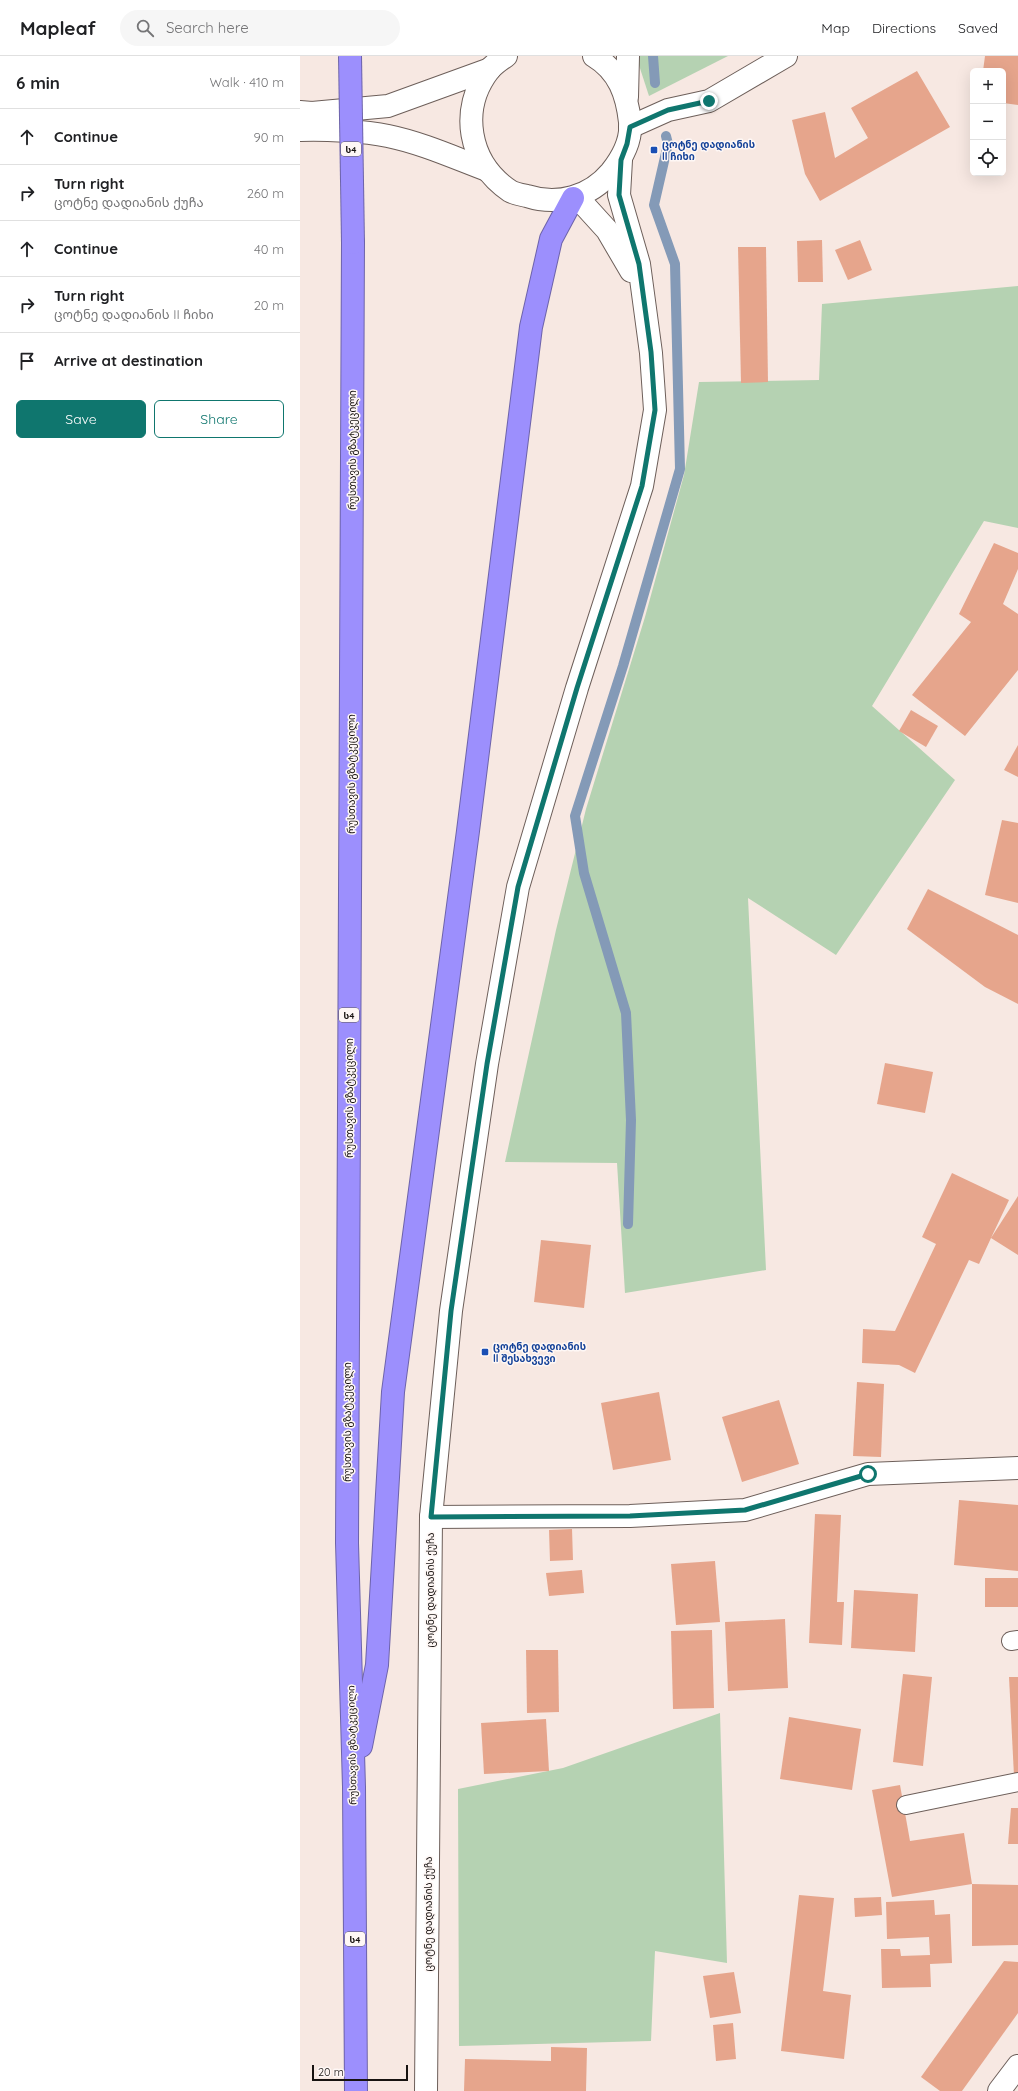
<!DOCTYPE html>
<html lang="en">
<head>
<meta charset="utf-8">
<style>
	body { margin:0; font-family:Quicksand,"Noto Sans Georgian",sans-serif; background:#f6f6f6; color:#202124 }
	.controls { position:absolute; right:12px; top:12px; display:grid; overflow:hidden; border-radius:6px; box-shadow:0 4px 16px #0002 }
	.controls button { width:36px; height:36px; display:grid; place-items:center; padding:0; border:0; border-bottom:1px solid #e0e0e0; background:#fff; color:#202124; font:20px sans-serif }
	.scale { position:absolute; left:12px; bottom:10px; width:96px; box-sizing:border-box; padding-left:4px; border:2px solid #171210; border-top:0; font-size:11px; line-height:14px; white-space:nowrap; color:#171210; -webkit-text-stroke:3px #fef7f5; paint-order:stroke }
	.stop { position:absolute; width:12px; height:12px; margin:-9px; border:3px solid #0f766e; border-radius:50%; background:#fff }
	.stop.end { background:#0f766e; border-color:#fff; box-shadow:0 1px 4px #0008 }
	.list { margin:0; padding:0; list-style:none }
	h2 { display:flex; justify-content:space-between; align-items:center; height:52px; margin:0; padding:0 16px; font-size:17px }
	h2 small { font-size:13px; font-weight:400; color:#757577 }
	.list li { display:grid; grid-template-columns:26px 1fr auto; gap:12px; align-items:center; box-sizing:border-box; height:56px; padding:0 16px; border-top:1px solid #e0e0e0 }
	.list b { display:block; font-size:15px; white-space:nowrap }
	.list p { margin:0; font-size:13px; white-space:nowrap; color:#757577 }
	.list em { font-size:13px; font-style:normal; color:#757577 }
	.actions { display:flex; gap:8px; padding:12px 16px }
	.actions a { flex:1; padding:9px 0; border:1px solid #0f766e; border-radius:6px; text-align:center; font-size:14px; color:#0f766e }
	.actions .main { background:#0f766e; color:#fff }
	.icon { flex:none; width:22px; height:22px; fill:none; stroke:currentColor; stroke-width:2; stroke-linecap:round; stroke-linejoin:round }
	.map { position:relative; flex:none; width:718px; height:2035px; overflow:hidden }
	header { display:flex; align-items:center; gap:24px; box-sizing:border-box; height:56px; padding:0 20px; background:#fff; border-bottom:1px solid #e0e0e0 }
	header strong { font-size:19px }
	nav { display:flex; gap:22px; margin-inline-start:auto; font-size:14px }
	.search { width:280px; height:36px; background:#f6f6f6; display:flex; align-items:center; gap:10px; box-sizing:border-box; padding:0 14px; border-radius:22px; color:#757577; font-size:15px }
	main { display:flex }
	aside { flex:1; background:#fff }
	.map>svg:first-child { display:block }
</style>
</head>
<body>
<header>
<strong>Mapleaf</strong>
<div class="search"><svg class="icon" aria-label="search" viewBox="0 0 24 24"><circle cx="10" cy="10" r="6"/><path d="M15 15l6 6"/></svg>Search here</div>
<nav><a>Map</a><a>Directions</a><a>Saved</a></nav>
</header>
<main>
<aside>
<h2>6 min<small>Walk · 410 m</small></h2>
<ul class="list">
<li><svg class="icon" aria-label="ahead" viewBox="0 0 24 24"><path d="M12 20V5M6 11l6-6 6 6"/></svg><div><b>Continue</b></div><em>90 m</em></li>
<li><svg class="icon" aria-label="right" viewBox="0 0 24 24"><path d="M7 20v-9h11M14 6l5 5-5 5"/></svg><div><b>Turn right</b><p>ცოტნე დადიანის ქუჩა</p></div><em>260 m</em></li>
<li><svg class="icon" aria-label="ahead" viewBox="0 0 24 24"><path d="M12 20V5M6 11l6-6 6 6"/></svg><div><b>Continue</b></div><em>40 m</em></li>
<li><svg class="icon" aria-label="right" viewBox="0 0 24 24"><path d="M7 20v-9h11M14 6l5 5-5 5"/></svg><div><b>Turn right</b><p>ცოტნე დადიანის II ჩიხი</p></div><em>20 m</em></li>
<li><svg class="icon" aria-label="arrive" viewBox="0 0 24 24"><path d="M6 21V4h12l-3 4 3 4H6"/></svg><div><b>Arrive at destination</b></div></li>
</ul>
<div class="actions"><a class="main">Save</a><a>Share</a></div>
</aside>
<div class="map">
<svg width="718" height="2035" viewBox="0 0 718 2035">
	<rect width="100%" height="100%" fill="#f7e8e2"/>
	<!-- green -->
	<g fill="#b5d2b2">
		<polygon points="336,0 428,0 349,40"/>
		<polygon points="718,230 718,472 684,465 572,650 655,724 536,899 448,842 466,1214 325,1237 317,1107 205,1106 256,874 286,753 345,561 384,419 399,326 519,324 522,248"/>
		<polygon points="420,1657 427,1907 355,1895 351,1985 159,1990 158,1733 263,1712"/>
	</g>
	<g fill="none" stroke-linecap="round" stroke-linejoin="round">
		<!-- stream -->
		<g stroke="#849ab7" stroke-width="10">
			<polyline points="353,0 355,27"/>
			<polyline points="328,1168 331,1064 326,957 284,817 275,760 323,610 380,413 375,208 354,149 368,88 366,80"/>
		</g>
	</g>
	<!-- building -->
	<g fill="#e6a58c">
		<polygon points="685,0 718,0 718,49 703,47 703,15 683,15"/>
		<polygon points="617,15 650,71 520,145 505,118 492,64 525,56 535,102 568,82 551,52"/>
		<polygon points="522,184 523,226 498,226 497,185"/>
		<polygon points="560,184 572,214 548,224 535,194"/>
		<polygon points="438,191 466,191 468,326 441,327"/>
		<polygon points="694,487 718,497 718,513 703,548 718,558 718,614 665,680 612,639 671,566 659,558"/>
		<polygon points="611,654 638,670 626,691 599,675"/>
		<polygon points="718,689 718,721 704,714"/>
		<polygon points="702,764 718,767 718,847 685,839"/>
		<polygon points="628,833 718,879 718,948 685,931 607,873"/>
		<polygon points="585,1007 633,1016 625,1057 577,1048"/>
		<polygon points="652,1117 709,1144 691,1182 718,1140 718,1199 691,1182 679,1208 669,1204 615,1317 599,1309 562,1307 563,1273 595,1275 636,1188 622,1181"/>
		<polygon points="241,1184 291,1189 284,1252 234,1246"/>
		<polygon points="557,1326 584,1328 581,1401 553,1400"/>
		<polygon points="359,1336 371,1404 313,1414 301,1347"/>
		<polygon points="479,1344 499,1408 442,1426 422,1361"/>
		<polygon points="659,1444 718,1449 718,1515 654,1509"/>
		<polygon points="515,1458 541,1459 537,1546 544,1546 542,1589 509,1587"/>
		<polygon points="272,1473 273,1504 250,1505 249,1474"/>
		<polygon points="415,1505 420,1566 376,1569 371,1508"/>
		<polygon points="282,1514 284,1537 249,1540 246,1517"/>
		<rect x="685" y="1522" width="33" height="29"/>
		<polygon points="554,1534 618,1538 615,1596 551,1592"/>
		<polygon points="485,1563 488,1632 428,1635 425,1566"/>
		<polygon points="412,1574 414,1652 373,1653 371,1575"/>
		<polygon points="226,1594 258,1594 259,1656 227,1657"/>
		<polygon points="603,1618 632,1621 623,1710 593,1706"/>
		<polygon points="709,1621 718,1621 718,1720 714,1720"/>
		<polygon points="489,1661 561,1673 552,1734 480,1723"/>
		<polygon points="246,1663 249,1715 184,1718 181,1667"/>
		<polygon points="600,1729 610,1785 664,1777 672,1828 592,1841 572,1734"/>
		<polygon points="711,1752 718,1752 718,1788 708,1788"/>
		<polygon points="672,1828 718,1829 718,1889 672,1890"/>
		<polygon points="499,1839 534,1842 523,1935 551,1939 544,2003 481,1995"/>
		<polygon points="581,1841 582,1859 555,1861 554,1842"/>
		<polygon points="634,1844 635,1859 650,1858 652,1907 630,1908 631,1931 582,1932 581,1893 600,1893 601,1900 630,1899 629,1881 587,1883 586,1846"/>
		<polygon points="704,1905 718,1906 718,1957 662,2035 640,2035 621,2021"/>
		<polygon points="434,1916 441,1957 410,1962 403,1920"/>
		<polygon points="433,1967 436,2003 416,2005 413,1969"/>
		<polygon points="251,1991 287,1992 286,2035 164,2035 165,2003 251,2005"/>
	</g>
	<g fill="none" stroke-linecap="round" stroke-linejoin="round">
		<!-- service casing -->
		<g stroke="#6d5f5a" stroke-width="20">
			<g id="service">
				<polyline points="711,1585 718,1584"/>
				<polyline points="606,1749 718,1726"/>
			</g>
		</g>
		<!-- minor casing -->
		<g stroke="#6d5f5a" stroke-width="24">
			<g id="minor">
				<polyline points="330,71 368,54 409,45 486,0"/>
				<polyline points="131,1461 330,1460 445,1454 568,1418 718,1412"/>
			</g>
		</g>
		<!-- tertiary casing -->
		<g stroke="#6d5f5a" stroke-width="24">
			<g id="tertiary">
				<path d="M206,0c-6,4 -12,8 -17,14 -30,39 -21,93 21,121 5,3 12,4 17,5 31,10 63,1 84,-24 11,-14 21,-31 19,-50 -3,-27 -11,-51 -36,-66"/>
				<polyline points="327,41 328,0"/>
				<polyline points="0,56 12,57 88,50 190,13"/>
				<path d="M0,74c23,-1 65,1 88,6 34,7 67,22 99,34"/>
				<polyline points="277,141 307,174 331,215"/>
				<polyline points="126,2035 131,1461 151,1255 187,1008 218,831 277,632 342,430 355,354 351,297 339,208 319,139 321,104"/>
				<polyline points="699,2035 718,2010"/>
			</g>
		</g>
		<!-- motorway casing -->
		<g stroke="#6d63aa" stroke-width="24">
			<g id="motorway">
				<polyline points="53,187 47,1487 54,1731 56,2035"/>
				<polyline points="61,1690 77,1609 93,1336 168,775 231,271 251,183 273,142"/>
			</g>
		</g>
		<!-- service -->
		<use href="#service" stroke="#fff" stroke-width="18"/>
		<!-- minor -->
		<use href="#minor" stroke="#fff" stroke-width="22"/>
		<!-- tertiary -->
		<use href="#tertiary" stroke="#fff" stroke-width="22"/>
		<!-- motorway -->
		<use href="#motorway" stroke="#9c8ffd" stroke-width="22"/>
		<!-- motorway-bridge casing -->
		<g stroke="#6d63aa" stroke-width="24" stroke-linecap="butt">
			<polyline id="motorway-bridge" points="50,0 53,187"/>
		</g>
		<!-- motorway-bridge -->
		<use href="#motorway-bridge" stroke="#9c8ffd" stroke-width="22"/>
	</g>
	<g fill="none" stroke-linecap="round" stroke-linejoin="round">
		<!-- route -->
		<polyline stroke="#0f766e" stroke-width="5" points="409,45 368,54 330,71 327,88 321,104 319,139 339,208 351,296 355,354 342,430 277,632 218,831 187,1008 151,1255 131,1461 330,1460 445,1454 568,1418"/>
	</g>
	<!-- markers -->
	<g fill="#1a4fb4" stroke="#fef7f5" stroke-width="1.5">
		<rect x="350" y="90" width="8" height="8" rx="2"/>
		<rect x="181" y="1292" width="8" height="8" rx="2"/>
	</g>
	<g text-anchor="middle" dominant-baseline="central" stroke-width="3" stroke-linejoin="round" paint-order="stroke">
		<!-- shield labels -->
		<g fill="#fef7f5" stroke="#5c5755" stroke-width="1">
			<rect x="41" y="86" width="20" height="14" rx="3"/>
			<rect x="39" y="952" width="20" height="14" rx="3"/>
			<rect x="45" y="1876" width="20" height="14" rx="3"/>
		</g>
		<g font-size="9" font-weight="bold" fill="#171210">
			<text x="51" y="93">ს4</text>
			<text x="49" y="959">ს4</text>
			<text x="55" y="1883">ს4</text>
		</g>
		<!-- transit labels -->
		<g font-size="10" font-weight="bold" fill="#164399" stroke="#fef7f5" text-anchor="start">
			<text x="362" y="88">ცოტნე დადიანის<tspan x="362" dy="12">II ჩიხი</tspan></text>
			<text x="193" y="1290">ცოტნე დადიანის<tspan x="193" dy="12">II შესახვევი</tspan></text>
		</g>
		<!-- street labels -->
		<g font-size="10" fill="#171210" stroke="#fef7f5">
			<text transform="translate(52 394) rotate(-90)">რუსთავის გზატკეცილი</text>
			<text transform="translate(51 718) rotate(-90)">რუსთავის გზატკეცილი</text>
			<text transform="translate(49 1042) rotate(-90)">რუსთავის გზატკეცილი</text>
			<text transform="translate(47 1366) rotate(-90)">რუსთავის გზატკეცილი</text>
			<text transform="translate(130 1534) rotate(-90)">ცოტნე დადიანის ქუჩა</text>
			<text transform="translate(52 1689) rotate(-91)">რუსთავის გზატკეცილი</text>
			<text transform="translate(128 1858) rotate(-90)">ცოტნე დადიანის ქუჩა</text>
		</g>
	</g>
</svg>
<div class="controls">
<button>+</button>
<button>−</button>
<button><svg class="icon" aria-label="locate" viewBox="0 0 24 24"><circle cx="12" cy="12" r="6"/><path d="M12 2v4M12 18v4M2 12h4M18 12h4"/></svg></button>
</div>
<div class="scale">20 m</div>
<div class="stop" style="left:568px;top:1418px"></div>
<div class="stop end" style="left:409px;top:45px"></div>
</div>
</main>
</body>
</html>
